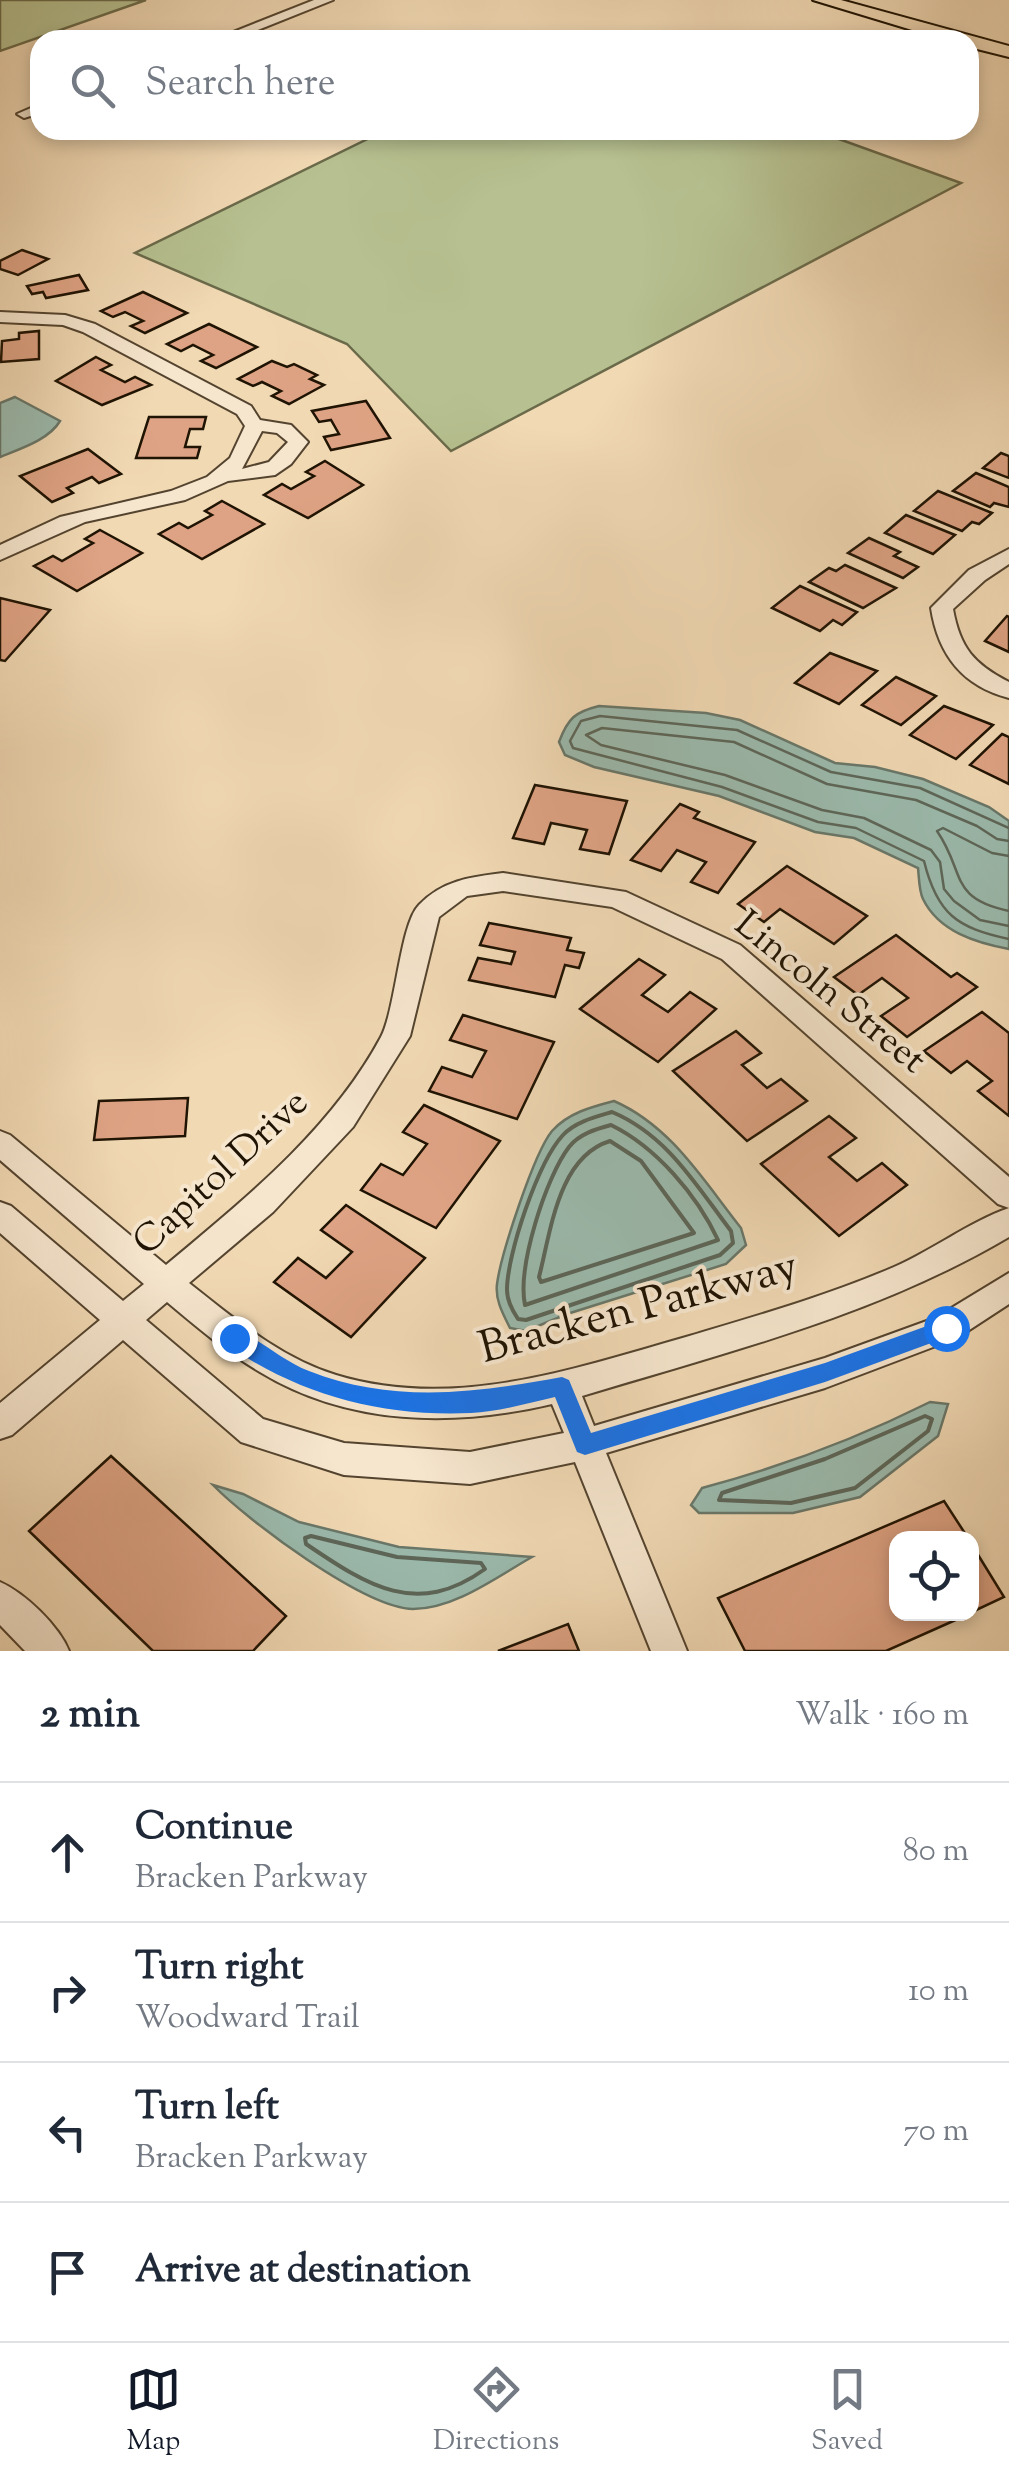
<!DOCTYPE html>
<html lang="en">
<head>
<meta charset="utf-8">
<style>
	body { margin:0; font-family:"Sorts Mill Goudy",serif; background:#f2f2f3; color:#1f2937 }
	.controls { position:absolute; right:30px; bottom:30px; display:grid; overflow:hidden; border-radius:20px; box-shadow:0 5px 15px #0003 }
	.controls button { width:90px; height:90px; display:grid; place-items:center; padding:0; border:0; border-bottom:2px solid #e0e1e3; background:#fff; color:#1f2937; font:50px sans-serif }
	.stop { position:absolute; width:30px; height:30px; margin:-22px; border:8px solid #1a73e8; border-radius:50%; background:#fff }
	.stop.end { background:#1a73e8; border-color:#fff; box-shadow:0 2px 10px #0008 }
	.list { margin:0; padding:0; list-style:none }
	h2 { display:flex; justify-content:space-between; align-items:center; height:130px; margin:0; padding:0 40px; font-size:42px }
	h2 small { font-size:32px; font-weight:400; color:#747a83 }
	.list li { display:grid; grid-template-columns:65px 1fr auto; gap:30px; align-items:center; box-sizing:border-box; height:140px; padding:0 40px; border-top:2px solid #e0e1e3 }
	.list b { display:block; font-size:38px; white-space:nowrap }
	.list p { margin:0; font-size:32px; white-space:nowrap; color:#747a83 }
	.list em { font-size:32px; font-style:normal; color:#747a83 }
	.icon { flex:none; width:55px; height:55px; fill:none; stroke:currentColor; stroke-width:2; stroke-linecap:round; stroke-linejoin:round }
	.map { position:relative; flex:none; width:1009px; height:1651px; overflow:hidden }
	.search { position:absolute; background:#fff; box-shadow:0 5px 15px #0003; left:30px; right:30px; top:30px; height:110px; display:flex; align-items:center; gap:25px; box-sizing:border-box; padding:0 35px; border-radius:30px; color:#747a83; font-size:38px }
	.sheet { height:690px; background:#fff }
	nav { display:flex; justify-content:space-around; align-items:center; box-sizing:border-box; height:140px; border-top:2px solid #e0e1e3; background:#fff; font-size:28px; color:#747a83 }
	nav a { display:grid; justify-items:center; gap:5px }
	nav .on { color:#111827 }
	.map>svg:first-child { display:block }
</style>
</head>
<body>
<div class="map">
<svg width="1009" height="1651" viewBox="0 0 1009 1651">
	<rect width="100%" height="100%" fill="#f1d9b4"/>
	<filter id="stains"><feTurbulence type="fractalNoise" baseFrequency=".002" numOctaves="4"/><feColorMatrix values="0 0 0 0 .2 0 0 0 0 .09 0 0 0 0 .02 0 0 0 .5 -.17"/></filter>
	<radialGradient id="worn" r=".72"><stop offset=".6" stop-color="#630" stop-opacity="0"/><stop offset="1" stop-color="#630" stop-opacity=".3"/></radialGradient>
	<!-- green -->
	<g fill="#b6c090" stroke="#6a6a4a" stroke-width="2.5">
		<polygon points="0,0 146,0 0,51"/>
		<polygon points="386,130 814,130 961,183 451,451 347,344 135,253"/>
	</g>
	<!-- water -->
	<g fill="#9bbaad" stroke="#697769" stroke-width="2.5">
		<path d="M15,397l45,24c-11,19 -41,28 -60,36v-54z"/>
		<path d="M599,706l107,7 34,7 95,43 40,4 48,12 66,28 20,14v128c-32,-6 -70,-17 -86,-50 -4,-8 -4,-22 -5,-31l-64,-30 -39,-6 -96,-36 -125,-29 -29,-12 -6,-13c9,-24 16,-30 40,-36z"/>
		<path d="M614,1101c57,25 89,79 127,127l5,17 -20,19 -159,50 -41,17 -16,-3c-7,-14 -15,-28 -13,-44 4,-30 37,-131 55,-153 16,-18 39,-24 62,-30z"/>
		<path d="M930,1402l18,2 -10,32 -78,61 -67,16h-94l-8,-8 11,-17c79,-21 154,-49 228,-86z"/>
		<path d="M213,1485l30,9 56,28 100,25 133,10c-34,19 -77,52 -119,52 -49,-1 -166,-89 -200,-124z"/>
	</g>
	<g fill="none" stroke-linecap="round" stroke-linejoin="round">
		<!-- shore-far1 -->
		<g stroke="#5d6658" stroke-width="2.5">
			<path d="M1009,828l-89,-40 -89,-16 -94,-42 -137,-14 -19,5 -11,20 3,7 149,39 96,35 38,6 68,33c13,53 33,67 85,78"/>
			<polyline points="1009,841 997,839 977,826 916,800 827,784 734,742 602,728 586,735 601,745 725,775 822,810 864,818 931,850 940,862 944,889 954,901 980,920 1009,926"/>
			<path d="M1009,856l-17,-3 -49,-25 -6,3c29,42 11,67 72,80"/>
		</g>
		<!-- shore -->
		<g stroke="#5d6658" stroke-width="4">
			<path d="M612,1112c55,23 84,73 119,119l2,12 -13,12 -194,65 -8,-1c-6,-9 -11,-18 -11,-29 0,-36 31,-128 56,-155 12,-13 32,-18 49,-23z"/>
			<path d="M611,1125c45,22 86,70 107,115l-193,65c-8,-38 21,-128 44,-158 10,-13 27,-18 42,-22z"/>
			<path d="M610,1141l31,20 53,72 -153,49 -2,-5c12,-46 19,-120 71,-136z"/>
			<polygon points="925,1416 932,1419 928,1431 855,1488 791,1503 719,1500 722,1493 825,1459"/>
			<path d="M311,1536l86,21 84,6 4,6c-68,49 -117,17 -179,-25l-1,-6z"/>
		</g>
	</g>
	<!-- building -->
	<g fill="#dea384" stroke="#1f1303" stroke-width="2.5">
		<polygon points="22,250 48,259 18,275 0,269 0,261"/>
		<polygon points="79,275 88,290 46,298 43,292 32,294 27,286"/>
		<polygon points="143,292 187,313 145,333 131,326 143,321 125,312 113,317 101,311"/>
		<polygon points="209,324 257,347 216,368 201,361 213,355 193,345 181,351 167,344"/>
		<polygon points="39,331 39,359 1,362 2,341 19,339 19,333"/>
		<polygon points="96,357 111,365 101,370 125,382 135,377 151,385 102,405 56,381"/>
		<polygon points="272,361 287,367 294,364 317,375 310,379 324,385 289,404 272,396 281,391 262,382 253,386 238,379"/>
		<polygon points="366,401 390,438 331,450 324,437 339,434 331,420 319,422 312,411"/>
		<polygon points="149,417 206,417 203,429 190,429 185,447 200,447 197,458 136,458"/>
		<polygon points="88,449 121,474 99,483 92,477 67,488 73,493 52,502 20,476"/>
		<polygon points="1001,453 1009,456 1009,478 983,468"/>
		<polygon points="325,461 363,485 308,518 264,495 282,484 291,489 314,476 306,472"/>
		<polygon points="976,473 1009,487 1009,507 994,503 990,507 953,491"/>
		<polygon points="938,491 992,513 979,524 972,522 962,531 914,511"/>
		<polygon points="222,501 264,524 202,559 159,534 179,523 188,528 212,515 205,511"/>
		<polygon points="906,515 955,535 933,554 885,533"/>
		<polygon points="100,530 142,553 77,591 34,566 53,556 62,561 93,543 85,539"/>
		<polygon points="869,538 900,552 894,556 918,567 903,578 848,553"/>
		<polygon points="845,565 896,588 863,608 809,582 829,568 836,571"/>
		<polygon points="800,586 857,612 842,625 833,620 820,631 772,608"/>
		<polygon points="0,598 50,610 5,661 0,660"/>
		<polygon points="1007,616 1009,617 1009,652 985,641"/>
		<polygon points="830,653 877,671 839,704 795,683"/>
		<polygon points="896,677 936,696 901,725 862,705"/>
		<polygon points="944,706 993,725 956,759 910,735"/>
		<polygon points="1002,734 1009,737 1009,784 970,765"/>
		<polygon points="535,785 627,801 609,854 580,849 587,830 551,823 544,844 513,838"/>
		<polygon points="680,804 699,812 694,818 755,842 718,893 691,882 706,862 677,850 661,871 631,860"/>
		<polygon points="787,866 867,916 834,944 780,909 764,922 738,904"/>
		<polygon points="489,923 571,938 567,950 584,953 579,968 565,965 555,997 469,980 478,958 511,964 515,952 480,945"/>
		<polygon points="896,935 951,977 957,973 977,987 907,1037 881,1016 908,998 882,978 858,995 834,977"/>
		<polygon points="639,959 665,975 642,995 668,1012 690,992 716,1009 658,1062 580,1009"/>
		<polygon points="982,1012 1009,1033 1009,1116 978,1091 992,1081 967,1061 951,1073 924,1051"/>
		<polygon points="463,1015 554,1042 517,1119 429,1091 442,1067 472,1077 486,1051 450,1040"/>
		<polygon points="736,1031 761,1053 742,1065 767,1088 781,1079 807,1101 747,1141 673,1071"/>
		<polygon points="188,1098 185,1136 94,1140 99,1101"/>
		<polygon points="424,1105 500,1141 436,1228 361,1190 381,1164 403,1175 427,1144 403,1132"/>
		<polygon points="829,1116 856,1138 829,1157 857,1181 882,1163 907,1185 839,1236 761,1164"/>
		<polygon points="346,1205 425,1258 351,1337 274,1282 298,1258 326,1278 352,1252 321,1230"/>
		<polygon points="111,1456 286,1616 253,1651 153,1651 29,1531"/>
		<polygon points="944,1501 968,1538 896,1538 896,1614 969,1614 886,1651 745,1651 718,1598"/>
		<polygon points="972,1545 1004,1597 972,1612"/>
		<polygon points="568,1624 579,1651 498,1651"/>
	</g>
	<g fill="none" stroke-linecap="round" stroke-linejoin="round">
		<!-- minor casing -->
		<g stroke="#54442f" stroke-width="4">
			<g id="minor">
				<polygon points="314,0 333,0 233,40 213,40"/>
				<polygon points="40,104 40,113 24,118 17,114"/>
				<path d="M0,312l65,3 30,9 156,82 9,14 31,5 17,17 -17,22 -16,11 -47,6 -43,19 -100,22 -85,38v-15l60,-28 111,-26 36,-14 23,-19 15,-32 -8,-12 -154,-82 -20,-7 -63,-3zM262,431l15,2 11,9 -19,20 -27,7z"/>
				<path d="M1009,549v15l-24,16 -32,29c7,39 21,55 56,73v16c-47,-12 -71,-44 -78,-90l38,-38z"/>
				<path d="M503,873l123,19 114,53 269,232v31l-11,-4 -276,-245 -110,-52 -109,-16 -36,5 -28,21 -29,119 -57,91 -80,85 -84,71c46,36 91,75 147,92 118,36 237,-6 350,-38 70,-21 141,-41 208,-70 39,-17 75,-45 115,-59v29c-132,78 -281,115 -427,159l12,30 231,-68 110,-40 74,-45v31l-52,34 -132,50 -219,65 81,198h-36l-76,-189 -105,22 -126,-9 -103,-33 -118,-102 -111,95 -12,4v-36l100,-83 -100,-87v-31l11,4 112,95 21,-17 -144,-124v-29l10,4 156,130c80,-67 165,-135 215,-228 15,-29 19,-113 38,-132 24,-25 52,-28 84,-32zM167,1302c30,25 59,50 93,70 89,54 194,55 292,32l12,29 -94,19 -126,-9 -81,-24 -117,-99z"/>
				<path d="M0,1582c25,11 59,44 69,69h-44l-25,-26z"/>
			</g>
		</g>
		<!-- major casing -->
		<g stroke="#1f1303" stroke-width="4">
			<polygon id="major" points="813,0 841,0 1009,46 1009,57 969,47 969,40 945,40"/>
		</g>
		<!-- minor -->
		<use href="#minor" fill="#f6e6ce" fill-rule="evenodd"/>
		<!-- major -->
		<use href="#major" fill="#f1d9b4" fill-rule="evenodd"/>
	</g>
	<!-- route -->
	<path fill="#1a73e8" d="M946,1319l7,3 3,6 -3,7 -128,47 -240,73 -8,-3 -22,-55c-27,6 -57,15 -84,16 -90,4 -171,-18 -244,-68l-3,-7 10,-9c27,10 48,32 75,42 84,33 167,22 253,6l7,3 22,53 234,-70z"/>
	<g text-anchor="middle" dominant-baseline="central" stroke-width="8" stroke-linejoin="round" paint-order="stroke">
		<!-- street labels -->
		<g font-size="38" fill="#1f1303" stroke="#f6e6ce">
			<text transform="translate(829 994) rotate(39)">Lincoln Street</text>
			<text transform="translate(222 1174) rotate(-43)">Capitol Drive</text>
		</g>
		<!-- near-street labels -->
		<g font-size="45" fill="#1f1303" stroke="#f6e6ce">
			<text transform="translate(639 1310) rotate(-15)">Bracken Parkway</text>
		</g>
	</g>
	<rect width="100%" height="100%" filter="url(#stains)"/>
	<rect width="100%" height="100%" fill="url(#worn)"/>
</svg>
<div class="controls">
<button><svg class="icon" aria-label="locate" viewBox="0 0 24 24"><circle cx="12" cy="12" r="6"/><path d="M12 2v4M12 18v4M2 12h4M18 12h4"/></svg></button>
</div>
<div class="stop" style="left:946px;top:1328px"></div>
<div class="stop end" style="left:234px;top:1338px"></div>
<div class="search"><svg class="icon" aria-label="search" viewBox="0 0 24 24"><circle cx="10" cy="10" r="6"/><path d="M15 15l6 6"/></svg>Search here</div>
</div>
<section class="sheet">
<h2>2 min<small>Walk · 160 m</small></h2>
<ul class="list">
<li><svg class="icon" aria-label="ahead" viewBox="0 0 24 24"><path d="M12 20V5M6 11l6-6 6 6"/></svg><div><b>Continue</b><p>Bracken Parkway</p></div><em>80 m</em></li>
<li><svg class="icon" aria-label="right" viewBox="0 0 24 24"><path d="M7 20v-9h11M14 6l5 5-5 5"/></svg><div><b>Turn right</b><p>Woodward Trail</p></div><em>10 m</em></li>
<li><svg class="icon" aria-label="left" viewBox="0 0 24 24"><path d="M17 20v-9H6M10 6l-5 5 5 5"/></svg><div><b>Turn left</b><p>Bracken Parkway</p></div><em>70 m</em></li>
<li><svg class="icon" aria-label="arrive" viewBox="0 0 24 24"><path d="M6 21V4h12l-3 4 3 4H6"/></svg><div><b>Arrive at destination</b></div></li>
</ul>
</section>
<nav>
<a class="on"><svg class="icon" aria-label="map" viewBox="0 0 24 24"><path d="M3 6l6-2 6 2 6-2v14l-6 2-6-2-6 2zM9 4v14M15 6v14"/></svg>Map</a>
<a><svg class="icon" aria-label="directions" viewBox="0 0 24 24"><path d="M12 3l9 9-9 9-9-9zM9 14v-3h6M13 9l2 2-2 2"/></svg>Directions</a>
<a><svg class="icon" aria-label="saved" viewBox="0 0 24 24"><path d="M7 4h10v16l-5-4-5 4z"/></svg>Saved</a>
</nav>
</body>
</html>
